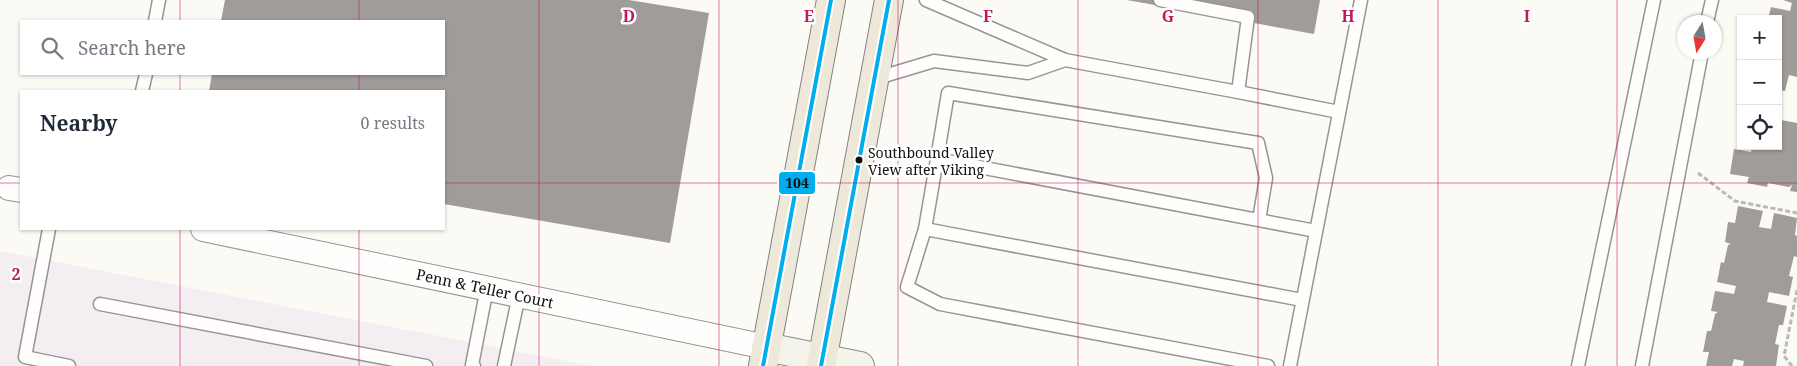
<!DOCTYPE html>
<html lang="en">
<head>
<meta charset="utf-8">
<style>
	body { margin:0; font-family:"Noto Serif",serif; background:#f6f6f7; color:#1f2937 }
	.controls { position:absolute; right:15px; top:15px; display:grid; overflow:hidden; border-radius:0px; box-shadow:0 1px 4px #0004 }
	.controls button { width:45px; height:45px; display:grid; place-items:center; padding:0; border:0; border-bottom:1px solid #e0e1e3; background:#fff; color:#1f2937; font:25px sans-serif }
	.compass { position:absolute; left:1677px; top:15px; width:45px; height:45px; border-radius:50%; background:#fff; box-shadow:0 1px 4px #0004; rotate:191deg }
	.list { margin:0; padding:0; list-style:none }
	h2 { display:flex; justify-content:space-between; align-items:center; height:65px; margin:0; padding:0 20px; font-size:21px }
	h2 small { font-size:16px; font-weight:400; color:#747a83 }
	.icon { flex:none; width:28px; height:28px; fill:none; stroke:currentColor; stroke-width:2; stroke-linecap:round; stroke-linejoin:round }
	.map { position:relative; flex:none; width:1797px; height:366px; overflow:hidden }
	.search { position:absolute; background:#fff; box-shadow:0 1px 4px #0004; left:20px; top:20px; width:425px; height:55px; display:flex; align-items:center; gap:12px; box-sizing:border-box; padding:0 18px; border-radius:0px; color:#747a83; font-size:19px }
	.panel { position:absolute; background:#fff; box-shadow:0 1px 4px #0004; left:20px; top:90px; width:425px; height:140px; border-radius:0px }
	.map>svg:first-child { display:block }
</style>
</head>
<body>
<div class="map">
<svg width="1797" height="366" viewBox="0 0 1797 366">
	<rect width="100%" height="100%" fill="#fcfaf4"/>
	<!-- industrial -->
	<polygon fill="#f4edf1" points="0,251 592,366 0,366"/>
	<!-- building -->
	<g fill="#9f9c99">
		<polygon points="225,0 629,0 709,13 670,243 444,204 444,91 209,91 212,74 444,74 444,21 221,21"/>
		<polygon points="1127,0 1320,0 1314,34"/>
		<polygon points="1783,0 1797,0 1797,77 1789,75 1785,91 1778,90 1778,19 1768,19 1771,7 1790,11 1792,3"/>
		<polygon points="1778,114 1782,115 1781,120 1797,123 1797,192 1790,191 1792,185 1789,187 1768,183 1767,187 1747,183 1749,177 1730,174 1734,149 1751,152 1752,146 1778,146"/>
		<polygon points="1738,206 1763,211 1759,227 1771,229 1774,213 1797,218 1795,235 1797,236 1797,257 1794,256 1789,276 1793,277 1789,296 1769,292 1767,302 1787,306 1783,325 1779,325 1775,344 1779,345 1776,366 1743,366 1744,361 1734,359 1732,366 1706,366 1709,352 1703,352 1707,331 1711,331 1715,314 1718,312 1711,311 1715,291 1734,294 1736,286 1717,282 1721,262 1724,263 1728,245 1731,244 1725,242 1728,222 1735,223"/>
	</g>
	<g fill="none" stroke-linecap="round" stroke-linejoin="round">
		<!-- lane casing -->
		<g stroke="#969592" stroke-width="15">
			<g id="lane">
				<polyline points="926,0 1065,60 1238,92 1248,17 1160,0"/>
				<polyline points="155,21 159,0"/>
				<polyline points="1707,22 1712,0"/>
				<polyline points="874,79 934,61 1028,73 1065,60"/>
				<polyline points="142,91 146,74"/>
				<polyline points="1238,92 1339,112"/>
				<polyline points="1259,220 1266,178 1258,143 948,93 937,159 1316,231"/>
				<polyline points="49,229 25,357 69,366"/>
				<polyline points="925,229 937,159"/>
				<polyline points="100,304 426,366"/>
				<polyline points="474,366 472,365 487,288"/>
				<polyline points="504,366 519,295"/>
				<polyline points="1268,366 940,304 907,287 925,229 1302,300"/>
				<polyline points="1290,366 1361,0"/>
				<polyline points="1578,366 1654,0"/>
				<polyline points="1642,366 1702,52"/>
			</g>
		</g>
		<!-- street casing -->
		<g stroke="#969592" stroke-width="26">
			<g id="street">
				<polyline points="9,188 21,190"/>
				<polyline points="203,229 766,347"/>
			</g>
		</g>
		<!-- secondary casing -->
		<g stroke="#8c8b89" stroke-width="30">
			<polyline id="secondary" points="766,347 860,366"/>
		</g>
		<!-- primary casing -->
		<g stroke="#83827f" stroke-width="30">
			<g id="primary">
				<polyline points="763,366 831,0"/>
				<polyline points="821,366 889,0"/>
			</g>
		</g>
		<!-- path -->
		<g stroke="#b9b9b8" stroke-width="3" stroke-dasharray="5 2.5" stroke-linecap="butt">
			<polyline points="1698,173 1735,201 1797,213"/>
			<polyline points="1792,366 1784,356 1797,290"/>
		</g>
		<!-- lane -->
		<use href="#lane" stroke="#fffefd" stroke-width="12"/>
		<!-- street -->
		<use href="#street" stroke="#fffefd" stroke-width="24"/>
		<!-- secondary -->
		<use href="#secondary" stroke="#f5f4ea" stroke-width="28"/>
		<!-- primary -->
		<use href="#primary" stroke="#ede8d9" stroke-width="28"/>
		<!-- bus-1 casing -->
		<g stroke="#fff" stroke-width="8">
			<g id="bus-1">
				<polyline points="763,366 831,0"/>
				<polyline points="821,366 889,0"/>
			</g>
		</g>
		<!-- bus-1 -->
		<use href="#bus-1" stroke="#00adef" stroke-width="4"/>
	</g>
	<!-- grid -->
	<path fill="none" stroke="#c2185b" stroke-width="1" stroke-opacity="0.55" d="M180,0v21M359,0v21M539,0v366M719,0v366M898,0v366M1078,0v366M1258,0v366M1438,0v366M1617,0v366M180,74v17M359,74v17M0,183h21M444,183h1353M180,229v137M359,229v137"/>
	<!-- markers -->
	<circle fill="#0f0f0f" stroke="#fff" stroke-width="2" cx="859" cy="160" r="4.5"/>
	<g text-anchor="middle" dominant-baseline="central" stroke-width="5" stroke-linejoin="round" paint-order="stroke">
		<!-- bus labels -->
		<g font-size="14" fill="#0f0f0f" stroke="#fff" text-anchor="start">
			<text x="868" y="152">Southbound Valley<tspan x="868" dy="17">View after Viking</tspan></text>
		</g>
		<!-- street labels -->
		<g font-size="15" fill="#0f0f0f" stroke="#fff">
			<text transform="translate(485 288) rotate(12)">Penn &amp; Teller Court</text>
		</g>
	</g>
	<g font-size="16" text-anchor="middle" font-weight="bold" fill="#c2185b" stroke="#fff" stroke-width="5" stroke-linejoin="round" paint-order="stroke">
		<text x="629" y="22">D</text>
		<text x="809" y="22">E</text>
		<text x="988" y="22">F</text>
		<text x="1168" y="22">G</text>
		<text x="1348" y="22">H</text>
		<text x="1527" y="22">I</text>
		<text x="16" y="280">2</text>
	</g>
	<rect stroke="#fff" stroke-width="2" x="778" y="171" width="38" height="24" rx="5" fill="#00adef"/>
	<g font-size="14" text-anchor="middle" font-weight="bold" fill="#111">
		<text x="797" y="188">104</text>
	</g>
</svg>
<div class="controls">
<button>+</button>
<button>−</button>
<button><svg class="icon" aria-label="locate" viewBox="0 0 24 24"><circle cx="12" cy="12" r="6"/><path d="M12 2v4M12 18v4M2 12h4M18 12h4"/></svg></button>
</div>
<svg class="compass" viewBox="-18 -18 36 36"><path d="M0-13l5 13h-10z" fill="#e53935"/><path d="M0 13l5-13h-10z" fill="#747a83"/></svg>
<div class="search"><svg class="icon" aria-label="search" viewBox="0 0 24 24"><circle cx="10" cy="10" r="6"/><path d="M15 15l6 6"/></svg>Search here</div>
<section class="panel">
<h2>Nearby<small>0 results</small></h2>
<ul class="list">
</ul>
</section>
</div>
</body>
</html>
